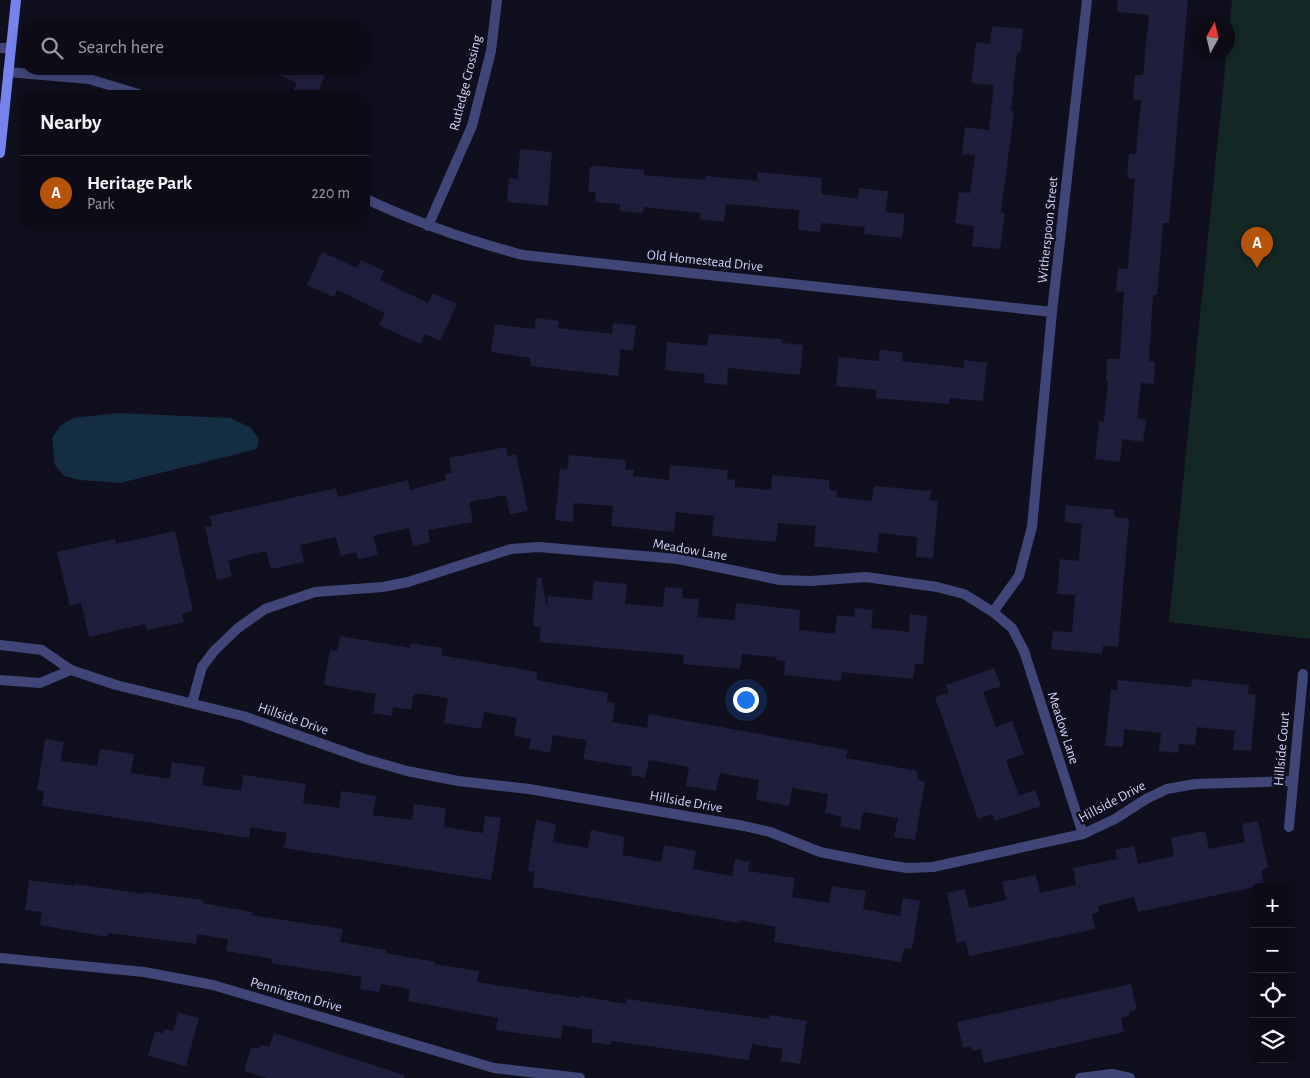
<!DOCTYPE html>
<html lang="en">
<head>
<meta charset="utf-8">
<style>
	body { margin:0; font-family:"Alegreya Sans",sans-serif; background:#15141f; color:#f1f3f6 }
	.controls { position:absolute; right:15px; bottom:15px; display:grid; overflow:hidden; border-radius:10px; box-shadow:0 2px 8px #0003 }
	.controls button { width:45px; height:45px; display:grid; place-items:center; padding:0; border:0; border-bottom:1px solid #2c2b35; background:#0c0b16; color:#f1f3f6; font:25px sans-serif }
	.compass { position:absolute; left:1190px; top:15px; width:45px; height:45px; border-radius:50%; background:#0c0b16; box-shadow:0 2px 8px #0003; rotate:8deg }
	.you { position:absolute; left:745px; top:699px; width:18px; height:18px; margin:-12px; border:4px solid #fff; border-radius:50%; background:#1a73e8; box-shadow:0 0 0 8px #1a73e833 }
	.badge { display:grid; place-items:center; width:32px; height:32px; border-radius:50%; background:#b45309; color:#fff; font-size:16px; font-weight:700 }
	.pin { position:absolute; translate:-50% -41px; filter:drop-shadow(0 1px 2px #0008) }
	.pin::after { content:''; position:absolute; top:26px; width:18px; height:15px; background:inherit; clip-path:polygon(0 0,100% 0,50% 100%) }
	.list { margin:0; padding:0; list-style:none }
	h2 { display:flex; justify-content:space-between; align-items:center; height:65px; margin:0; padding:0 20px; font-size:21px }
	h2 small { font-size:16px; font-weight:400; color:#9a9ba1 }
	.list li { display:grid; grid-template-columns:32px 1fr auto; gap:15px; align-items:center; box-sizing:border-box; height:75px; padding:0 20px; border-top:1px solid #2c2b35 }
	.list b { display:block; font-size:19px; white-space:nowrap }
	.list p { margin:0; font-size:16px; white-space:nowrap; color:#9a9ba1 }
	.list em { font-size:16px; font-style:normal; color:#9a9ba1 }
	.icon { flex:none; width:28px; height:28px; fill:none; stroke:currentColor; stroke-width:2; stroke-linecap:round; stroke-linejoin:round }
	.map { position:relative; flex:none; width:1310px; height:1078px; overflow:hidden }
	.search { position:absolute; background:#0c0b16; box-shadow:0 2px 8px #0003; left:20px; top:20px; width:350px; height:55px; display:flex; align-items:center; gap:12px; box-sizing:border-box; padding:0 18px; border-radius:20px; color:#9a9ba1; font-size:19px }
	.panel { position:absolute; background:#0c0b16; box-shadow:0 2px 8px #0003; left:20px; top:90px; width:350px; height:140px; border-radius:20px }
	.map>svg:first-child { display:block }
</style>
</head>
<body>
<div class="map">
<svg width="1310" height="1078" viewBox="0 0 1310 1078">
	<rect width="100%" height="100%" fill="#100f1e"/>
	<!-- green -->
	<polygon fill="#132724" points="1232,0 1310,0 1310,639 1169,622"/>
	<!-- water -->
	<polygon fill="#152d42" points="118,413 231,418 251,428 259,439 257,449 120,483 80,480 64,476 55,465 52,438 60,426 73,418"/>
	<!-- building -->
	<g fill="#201e3d">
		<polygon points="1118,0 1188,0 1169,223 1163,223 1157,295 1153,295 1149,361 1155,362 1154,384 1141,383 1137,418 1146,420 1143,442 1122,439 1120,462 1095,459 1099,421 1104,422 1108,381 1106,381 1107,359 1120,359 1124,292 1116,291 1118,268 1128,269 1135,179 1127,178 1129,154 1136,154 1141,100 1133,99 1135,75 1143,75 1149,15 1117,12"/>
		<polygon points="992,26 1023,29 1020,53 1017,52 1011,111 1014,111 1001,213 1005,213 1000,249 972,246 974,226 955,223 959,192 970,193 975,155 962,154 965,127 989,130 994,85 971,83 976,42 990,44"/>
		<polygon points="265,69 308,69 325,76 316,96 291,96 297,83"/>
		<polygon points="520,149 552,152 548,206 507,202 509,178 518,179"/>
		<polygon points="598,166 644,170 644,175 705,180 706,176 757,181 758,172 822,178 821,194 858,199 859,188 888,191 885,212 905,214 902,238 864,234 865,227 821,223 820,232 798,230 799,210 726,204 724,222 700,219 701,213 644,207 643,213 619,211 620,204 595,202 596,192 588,192 590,167"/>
		<polygon points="322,252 357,268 361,260 384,271 380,280 428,303 433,293 457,304 440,341 425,334 420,344 379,325 385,313 337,290 334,297 307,285"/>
		<polygon points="536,318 559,321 558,328 612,334 613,323 636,325 633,351 621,349 618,376 530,366 531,358 491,352 495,324 535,329"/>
		<polygon points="709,334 782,339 782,343 803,345 800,375 728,368 727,385 704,383 705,374 665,370 667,342 707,346"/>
		<polygon points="880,350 903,352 902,361 964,368 964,360 987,363 983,401 950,398 949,404 876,398 876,390 836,386 839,357 879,361"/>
		<polygon points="506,447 508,456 516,454 528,511 510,514 506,495 469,502 473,522 428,530 430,542 413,546 409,528 373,536 378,555 358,559 356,552 341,556 336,537 300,545 304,562 271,569 266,551 228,560 232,576 217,580 205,527 212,526 210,516 336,488 338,497 408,480 410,490 446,480 445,475 452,473 449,458"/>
		<polygon points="569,455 626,460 625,470 634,470 633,476 669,480 670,465 728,470 727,479 735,480 735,487 771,490 772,475 829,480 829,490 837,491 836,497 872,501 874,486 931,491 930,500 938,501 933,558 916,557 917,537 879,533 877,553 814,546 816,526 778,523 776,542 712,536 714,516 676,512 674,532 611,526 613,506 574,503 573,522 555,520 560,469 567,470"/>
		<polygon points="1066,505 1115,510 1114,517 1129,519 1118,647 1103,646 1102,654 1051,649 1053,631 1072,632 1075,595 1057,594 1060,559 1079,561 1082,524 1065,522"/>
		<polygon points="175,531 193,611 182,614 184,622 147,630 145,624 89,637 81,603 70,606 57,552 115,539 116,544"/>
		<polygon points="541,577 547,607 548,596 592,600 594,581 627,584 625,604 663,607 665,587 683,589 682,598 699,599 697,617 735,620 736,603 800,610 799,630 835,634 837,615 854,617 855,608 873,610 871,628 909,632 910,614 927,616 923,664 915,664 913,679 842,672 841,681 784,675 785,661 776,660 777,657 742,654 740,669 683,664 684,655 539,642 541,627 533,626 537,578"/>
		<polygon points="340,636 410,648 411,643 442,648 441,655 537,672 536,680 608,693 607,702 615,703 612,722 647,728 649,714 848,750 846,758 918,771 917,780 925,782 915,840 894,837 898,818 863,812 860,830 840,826 842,817 825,813 828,794 792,788 789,806 756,800 759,780 720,773 716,791 686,786 689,767 649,760 645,778 631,775 632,767 583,759 587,740 553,735 550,753 529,749 531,739 514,736 517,718 484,712 481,729 444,723 448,698 414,693 411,710 393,707 392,716 373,713 376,694 324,685 330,650 337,651"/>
		<polygon points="994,668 1001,686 983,692 996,727 1012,721 1024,754 1006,760 1019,796 1035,790 1041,806 995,821 992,814 978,819 935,697 949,693 946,685"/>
		<polygon points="1192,679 1249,685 1248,694 1256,695 1251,751 1233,750 1235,731 1197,727 1195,745 1179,744 1178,753 1159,751 1161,733 1124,729 1123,747 1105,746 1111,689 1117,690 1118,680 1191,687"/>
		<polygon points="45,739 64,742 61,761 97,766 100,749 134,754 131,773 170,779 172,762 205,767 202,785 241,791 243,775 306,784 303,803 339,808 341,791 376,796 373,815 412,820 414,804 446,808 444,827 483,833 485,816 501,818 491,880 284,848 287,833 251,827 249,838 42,806 44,791 37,790"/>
		<polygon points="536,820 556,824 553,842 588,848 591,830 625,837 622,855 661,862 664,845 696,851 693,869 732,876 735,859 750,862 748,871 795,878 792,897 829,903 832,886 866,891 863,909 900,916 903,898 920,901 912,949 904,948 901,962 831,951 774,942 776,927 740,920 739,923 533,887 535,872 528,871"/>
		<polygon points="1258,821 1268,868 1261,870 1264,885 1138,912 1134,897 1098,906 1099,912 1092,914 1095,929 969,956 966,941 957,943 947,893 965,889 969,908 1006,900 1002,882 1036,875 1040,893 1076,885 1073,868 1117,859 1115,850 1134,846 1138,864 1174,856 1171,838 1205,831 1209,849 1245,842 1242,824"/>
		<polygon points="29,880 74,886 75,884 144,894 144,892 203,900 202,903 252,912 251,915 343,929 340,942 386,950 386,953 435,962 434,964 479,971 477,982 580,998 580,996 626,1004 627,999 769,1019 770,1015 807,1021 800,1064 781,1061 783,1049 752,1044 749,1060 611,1041 611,1045 591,1042 593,1030 563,1025 561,1039 496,1030 498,1018 408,1001 410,989 381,984 379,992 360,989 362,977 271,963 272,959 226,951 228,939 197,934 196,944 108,933 107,937 40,925 42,912 25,910"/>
		<polygon points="1131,984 1137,1010 1129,1012 1129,1016 1121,1018 1124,1032 984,1063 981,1049 972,1051 971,1046 963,1048 957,1022"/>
		<polygon points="178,1013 199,1018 186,1066 148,1056 155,1031 163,1034 164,1029 173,1031"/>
		<polygon points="274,1033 404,1075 404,1078 267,1078 244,1071 251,1047 259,1049 261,1045 269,1047"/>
	</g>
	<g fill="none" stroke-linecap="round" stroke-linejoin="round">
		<!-- street -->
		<g stroke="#404677" stroke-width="10">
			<polyline points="0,48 10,48"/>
			<polyline points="8,72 89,79 145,96"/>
			<path d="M364,198c53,25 102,42 159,57l529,57"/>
			<polyline points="428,226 472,126 491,51 497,0"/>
			<polyline points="993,612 1019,576 1032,527 1052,312 1087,0"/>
			<polyline points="0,645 42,650 71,670 116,685 243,716 365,759 407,771 458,781 529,789 744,826 770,832 820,852 881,864 907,868 933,867 1083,834 1115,819 1146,799 1167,789 1195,784 1293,781"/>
			<polyline points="0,680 40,683 71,670"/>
			<polyline points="192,703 202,667 214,651 238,628 265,609 315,592 383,587 408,582 511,549 539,547 678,559 780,580 811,581 866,577 937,587 964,594 993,612 1012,628 1024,651 1083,834"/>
			<polyline points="1289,827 1303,674"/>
			<polyline points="0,958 144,972 213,985 494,1068 580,1078"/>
			<polyline points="1080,1078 1112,1074 1130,1078"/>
		</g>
		<!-- secondary -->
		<polyline stroke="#7683ed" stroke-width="10" points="0,153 16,0"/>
	</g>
	<g text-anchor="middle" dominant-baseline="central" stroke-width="5" stroke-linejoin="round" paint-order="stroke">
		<!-- street labels -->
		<g font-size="14" fill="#d2d3f9" stroke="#100f1e">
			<text transform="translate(466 83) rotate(-76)">Rutledge Crossing</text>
			<text transform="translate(1048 230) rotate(-84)">Witherspoon Street</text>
			<text transform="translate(705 261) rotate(6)">Old Homestead Drive</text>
			<text transform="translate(690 550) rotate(10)">Meadow Lane</text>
			<text transform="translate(293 719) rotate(19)">Hillside Drive</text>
			<text transform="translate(1063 728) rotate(72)">Meadow Lane</text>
			<text transform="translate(1282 749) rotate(-85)">Hillside Court</text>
			<text transform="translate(686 802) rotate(10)">Hillside Drive</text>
			<text transform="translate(1112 802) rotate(-28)">Hillside Drive</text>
			<text transform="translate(296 995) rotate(16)">Pennington Drive</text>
		</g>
	</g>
</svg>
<div class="controls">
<button>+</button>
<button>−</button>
<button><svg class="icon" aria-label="locate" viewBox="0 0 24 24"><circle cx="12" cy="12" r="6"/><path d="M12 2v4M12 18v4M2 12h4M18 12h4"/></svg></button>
<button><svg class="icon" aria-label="layers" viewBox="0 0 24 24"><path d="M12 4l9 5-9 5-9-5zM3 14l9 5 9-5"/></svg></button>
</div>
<svg class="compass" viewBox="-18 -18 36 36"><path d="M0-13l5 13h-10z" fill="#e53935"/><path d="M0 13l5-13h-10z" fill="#9a9ba1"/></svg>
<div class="you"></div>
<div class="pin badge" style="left:1257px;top:268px">A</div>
<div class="search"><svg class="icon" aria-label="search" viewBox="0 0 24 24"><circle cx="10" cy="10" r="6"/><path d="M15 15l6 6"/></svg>Search here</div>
<section class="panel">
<h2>Nearby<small></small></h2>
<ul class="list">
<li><span class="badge">A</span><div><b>Heritage Park</b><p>Park</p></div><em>220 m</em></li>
</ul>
</section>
</div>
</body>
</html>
